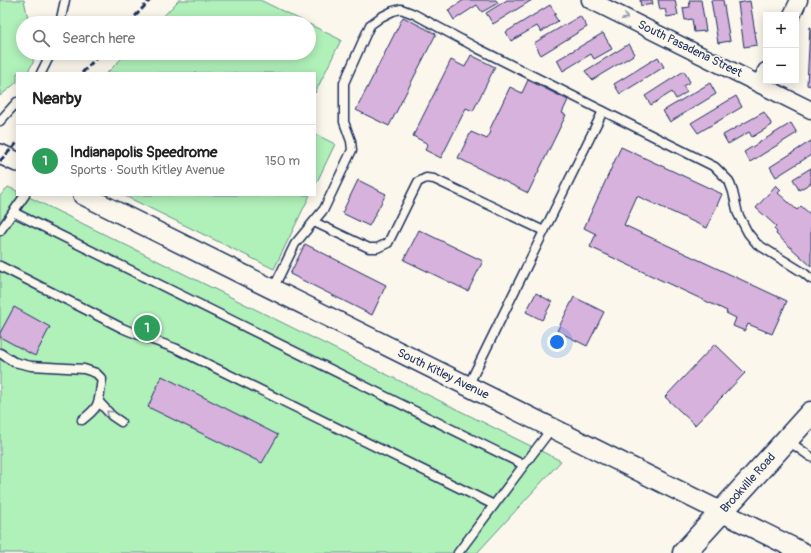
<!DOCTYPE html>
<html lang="en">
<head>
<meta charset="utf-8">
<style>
	body { margin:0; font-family:Pangolin,sans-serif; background:#f2f2f2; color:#222 }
	.controls { position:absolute; right:12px; top:12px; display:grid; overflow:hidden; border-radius:0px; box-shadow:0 2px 10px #0003 }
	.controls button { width:36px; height:36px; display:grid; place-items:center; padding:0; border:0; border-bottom:1px solid #e0e0e0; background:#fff; color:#222; font:20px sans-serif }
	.you { position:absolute; left:557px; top:342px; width:14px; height:14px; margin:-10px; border:3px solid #fff; border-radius:50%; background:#1a73e8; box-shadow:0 0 0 6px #1a73e833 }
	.badge { display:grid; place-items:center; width:26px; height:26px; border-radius:50%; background:#2563eb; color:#fff; font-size:13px; font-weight:700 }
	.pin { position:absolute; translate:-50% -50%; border:2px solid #fff; box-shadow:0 1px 4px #0006 }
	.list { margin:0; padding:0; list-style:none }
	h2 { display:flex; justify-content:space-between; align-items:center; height:52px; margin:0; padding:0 16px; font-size:17px }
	h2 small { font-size:13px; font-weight:400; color:#767676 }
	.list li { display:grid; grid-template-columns:26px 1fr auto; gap:12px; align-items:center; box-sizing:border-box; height:72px; padding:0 16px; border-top:1px solid #e0e0e0 }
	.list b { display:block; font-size:15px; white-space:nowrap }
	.list p { margin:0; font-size:13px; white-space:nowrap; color:#767676 }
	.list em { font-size:13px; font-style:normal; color:#767676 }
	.icon { flex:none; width:22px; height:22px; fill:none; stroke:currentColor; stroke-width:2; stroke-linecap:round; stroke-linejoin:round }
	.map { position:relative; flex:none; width:811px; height:553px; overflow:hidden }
	.search { position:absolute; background:#fff; box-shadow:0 2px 10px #0003; left:16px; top:16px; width:300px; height:44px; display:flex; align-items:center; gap:10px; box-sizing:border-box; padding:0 14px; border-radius:22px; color:#767676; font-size:15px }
	.panel { position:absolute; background:#fff; box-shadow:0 2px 10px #0003; left:16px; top:72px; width:300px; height:124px; border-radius:0px }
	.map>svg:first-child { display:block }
</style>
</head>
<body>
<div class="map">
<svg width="811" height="553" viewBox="0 0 811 553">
	<rect width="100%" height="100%" fill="#fbf7ec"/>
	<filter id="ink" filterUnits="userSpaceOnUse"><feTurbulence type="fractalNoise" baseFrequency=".025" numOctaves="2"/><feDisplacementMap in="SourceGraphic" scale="8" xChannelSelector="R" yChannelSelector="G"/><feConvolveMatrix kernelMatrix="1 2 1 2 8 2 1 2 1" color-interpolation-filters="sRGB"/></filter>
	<g filter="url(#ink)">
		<!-- green -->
		<g fill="#b0f0b9" stroke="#66908c">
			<polygon points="0,0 24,0 29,23 23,23 23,53 34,53 33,63 27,73 17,73 17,82 0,96"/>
			<polygon points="179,0 260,0 307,23 157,23"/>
			<polygon points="309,24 341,40 315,93 315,73 107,73 127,53 309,53"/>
			<polygon points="315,134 335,144 315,186"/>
			<polygon points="8,187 17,191 17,195 25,195 561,461 477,553 0,553 0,196"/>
			<polygon points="123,195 310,195 274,269"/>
		</g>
		<!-- building -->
		<g fill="#d7b2dc" stroke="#1b2f5e">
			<polygon points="464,0 496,0 498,3 482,12 477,5 454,20 448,10"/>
			<polygon points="507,0 532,0 493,24 486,13"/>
			<polygon points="640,0 652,0 653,4 641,6"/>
			<polygon points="658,0 675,0 678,15 667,17 665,9 660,10"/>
			<polygon points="689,0 701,0 706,31 694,32 692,19 685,20 683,8 690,7"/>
			<polygon points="711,0 723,0 730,41 718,43"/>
			<polygon points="750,1 757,45 744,47 738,3"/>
			<polygon points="550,5 556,14 554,15 558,21 541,32 537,26 511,41 506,32"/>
			<polygon points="580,16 587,27 541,55 534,43"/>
			<polygon points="403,17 436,34 389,126 356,110"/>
			<polygon points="810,27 811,27 811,86 807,85"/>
			<polygon points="603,33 612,49 594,59 591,54 563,71 557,60"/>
			<polygon points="629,44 635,54 592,80 585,71"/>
			<polygon points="471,55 495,67 473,111 466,108 441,158 425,150 428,144 413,136 451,60 465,67"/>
			<polygon points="658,57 664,67 620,94 614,84"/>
			<polygon points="684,71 690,82 683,86 687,92 676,99 672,92 651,105 645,96"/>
			<polygon points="528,80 568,100 562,113 566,115 528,193 458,158 471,132 487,139 491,132 489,131 510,87 522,93"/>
			<polygon points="710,83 716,94 670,122 663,111"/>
			<polygon points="736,96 742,107 698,133 691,123"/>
			<polygon points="764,112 772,125 752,137 749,132 728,144 723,135"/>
			<polygon points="791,123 797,133 750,162 744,152"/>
			<polygon points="811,141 811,155 776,177 770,167"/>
			<polygon points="621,147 722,194 707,228 637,196 624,225 787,301 772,334 748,324 745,331 733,326 736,318 726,313 727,311 590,247 596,234 584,228"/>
			<polygon points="811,168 811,183 799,190 793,179"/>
			<polygon points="358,180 386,194 369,226 342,213"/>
			<polygon points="776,185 781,190 778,193 797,210 801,206 811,215 811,266 776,234 777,232 774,229 776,226 756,208"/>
			<polygon points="419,230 483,261 468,291 404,260"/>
			<polygon points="305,244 386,285 372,315 290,274"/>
			<polygon points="536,293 552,302 542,320 526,312"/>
			<polygon points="574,297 604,312 587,346 557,331"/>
			<polygon points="14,307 50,327 35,356 0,337 0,333"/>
			<polygon points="715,344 745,373 695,425 665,397"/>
			<polygon points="162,376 278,435 262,463 148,407"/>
		</g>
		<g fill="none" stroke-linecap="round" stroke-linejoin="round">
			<!-- service casing -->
			<g stroke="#1b2f5e" stroke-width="11">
				<g id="service">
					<polyline points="60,23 65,0"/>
					<polyline points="41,73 51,53"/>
					<polyline points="0,121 17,102"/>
					<polyline points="13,212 524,465 552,428"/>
					<polyline points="314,222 369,248 377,248 388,243 418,182 426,178 434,179 544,231"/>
					<polyline points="0,231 25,195"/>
					<path d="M0,266l122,62c18,8 37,14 55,21l317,156"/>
					<polyline points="273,289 295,244 324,209 352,150 351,141 344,122 344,83 370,25 381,17 393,11 401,9 414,14 479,49 715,167 729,181 733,192 738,214 748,233 757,244 804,273 811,279"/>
					<path d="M0,353l14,9 17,4 53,3 12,4 6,6c-4,23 0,26 -20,41"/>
					<polyline points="468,386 603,111"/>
					<polyline points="99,402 112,416 121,422"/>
					<polyline points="787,440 811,457"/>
					<polyline points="458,553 524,465"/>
				</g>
			</g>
			<!-- minor casing -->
			<g stroke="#1b2f5e" stroke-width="19">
				<g id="minor">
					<polyline points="590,0 811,110"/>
					<polyline points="792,15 799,0"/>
					<polyline points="760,84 766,71"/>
				</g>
			</g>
			<!-- tertiary casing -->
			<g stroke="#1b2f5e" stroke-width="22">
				<g id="tertiary">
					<polyline points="0,154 17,162"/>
					<polyline points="83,195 804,553"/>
				</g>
			</g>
			<!-- secondary casing -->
			<g stroke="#1b2f5e" stroke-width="25">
				<polyline id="secondary" points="684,553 811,413"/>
			</g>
			<!-- service -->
			<use href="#service" stroke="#fbf7ec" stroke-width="8"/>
			<!-- minor -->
			<use href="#minor" stroke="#fbf7ec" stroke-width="16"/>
			<!-- tertiary -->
			<use href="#tertiary" stroke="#fbf7ec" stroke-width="19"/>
			<!-- secondary -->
			<use href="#secondary" stroke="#fbf7ec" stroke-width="22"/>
			<!-- rail -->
			<g stroke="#1b2f5e" stroke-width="3" stroke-dasharray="6 3" stroke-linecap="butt">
				<polyline points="129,23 150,0"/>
				<polyline points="82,73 101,53"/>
				<polyline points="0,161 17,143"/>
			</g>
		</g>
		<!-- one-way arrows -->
		<defs><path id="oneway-chevron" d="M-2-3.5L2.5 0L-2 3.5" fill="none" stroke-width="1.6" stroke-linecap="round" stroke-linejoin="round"/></defs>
		<g stroke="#8b93a5">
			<use href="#oneway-chevron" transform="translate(625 17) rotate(26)"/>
			<use href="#oneway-chevron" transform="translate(109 413) rotate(-137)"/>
		</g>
	</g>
	<g text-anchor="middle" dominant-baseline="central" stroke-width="3" stroke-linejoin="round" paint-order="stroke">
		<!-- street labels -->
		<g font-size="12" fill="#1b2f5e" stroke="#fbf7ec">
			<text transform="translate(690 49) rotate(26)">South Pasadena Street</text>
			<text transform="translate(443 374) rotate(26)">South Kitley Avenue</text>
			<text transform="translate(748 483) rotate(-48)">Brookville Road</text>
		</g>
	</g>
</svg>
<div class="controls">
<button>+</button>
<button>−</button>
</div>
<div class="you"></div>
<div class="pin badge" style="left:147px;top:328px;background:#2e9e5b">1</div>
<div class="search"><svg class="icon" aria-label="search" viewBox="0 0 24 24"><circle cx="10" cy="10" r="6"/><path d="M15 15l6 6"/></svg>Search here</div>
<section class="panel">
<h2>Nearby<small></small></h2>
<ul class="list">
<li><span class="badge" style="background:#2e9e5b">1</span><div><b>Indianapolis Speedrome</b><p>Sports · South Kitley Avenue</p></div><em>150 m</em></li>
</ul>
</section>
</div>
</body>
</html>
